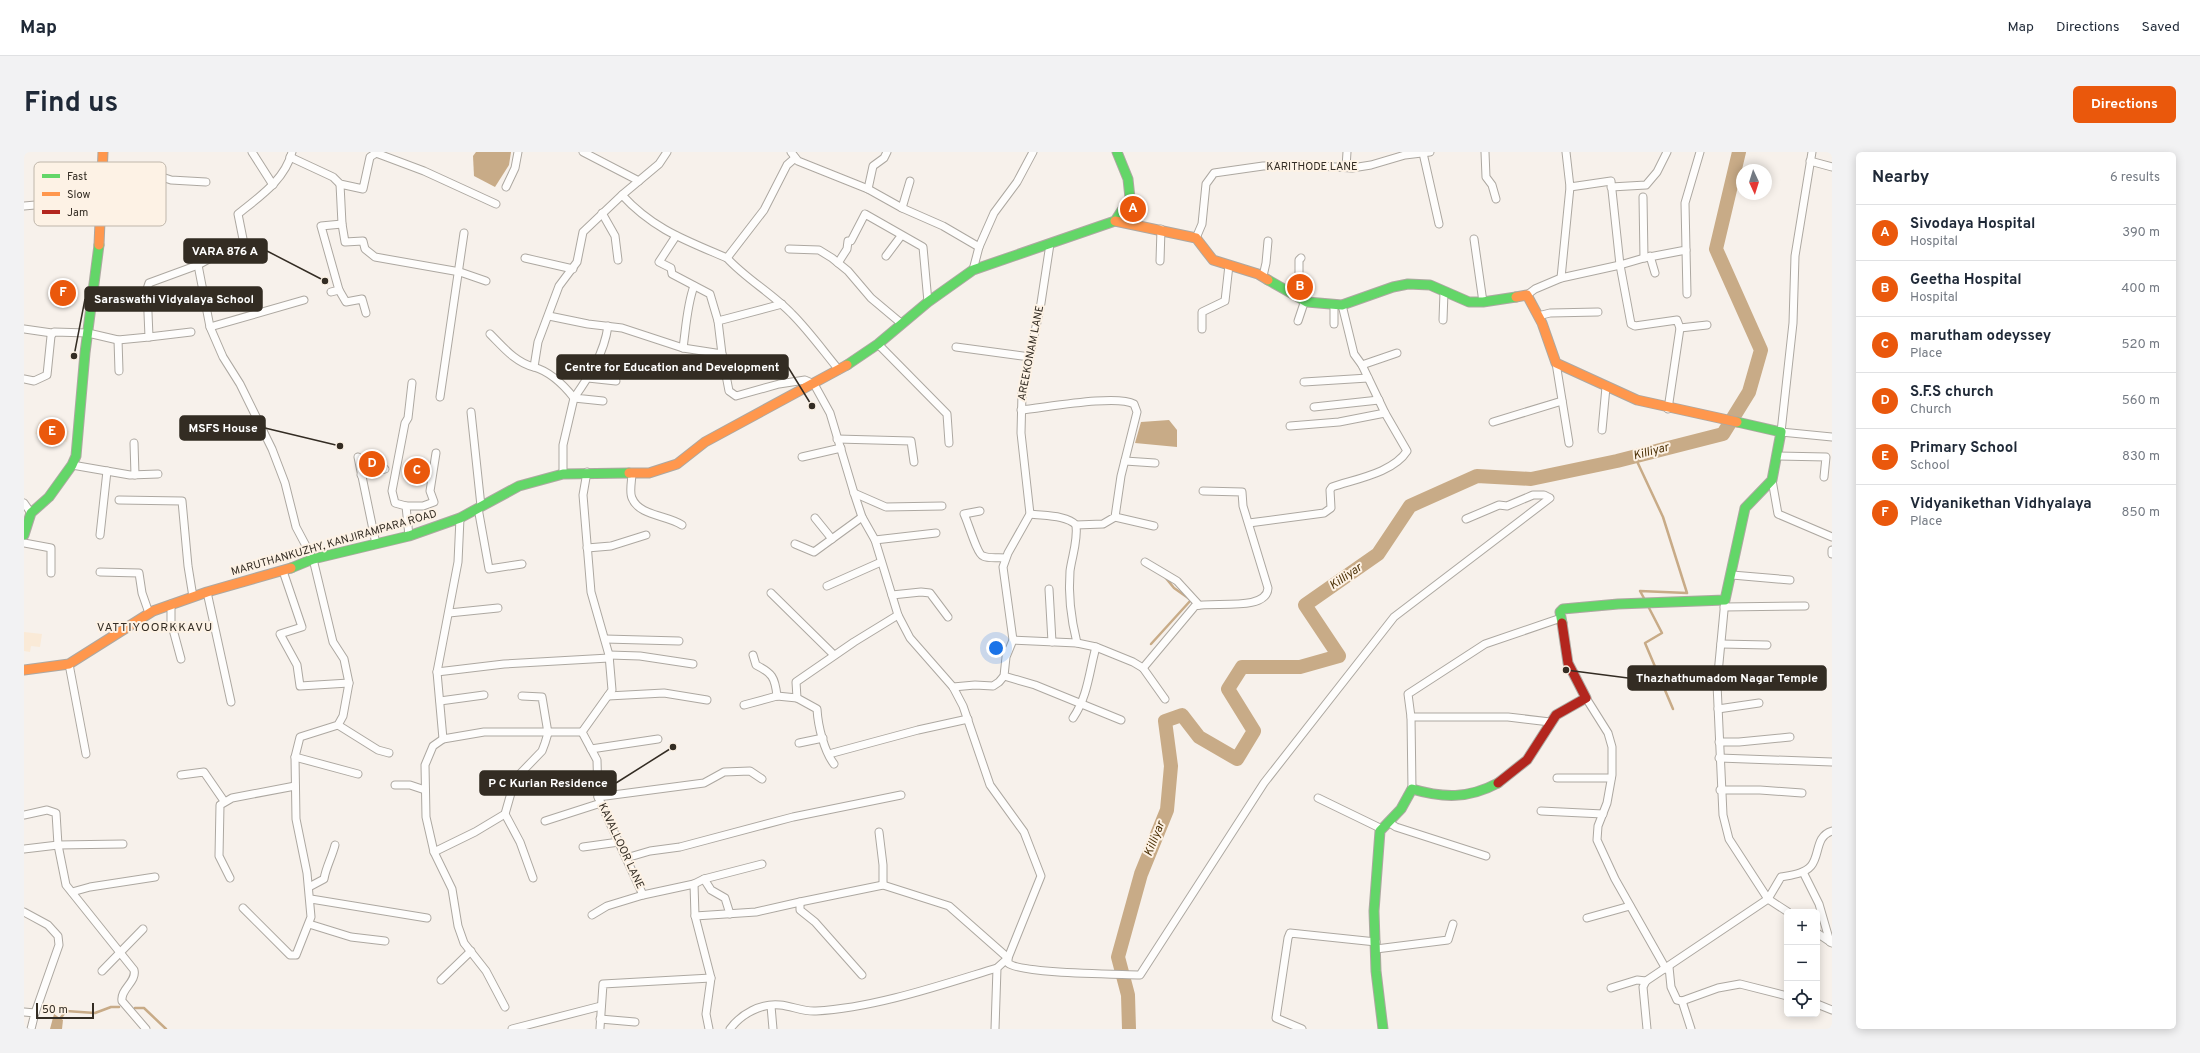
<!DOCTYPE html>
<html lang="en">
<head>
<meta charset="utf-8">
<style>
	body { margin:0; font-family:Overpass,sans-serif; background:#f2f2f3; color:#1f2937 }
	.controls { position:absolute; right:12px; bottom:12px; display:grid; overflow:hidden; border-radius:6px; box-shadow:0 2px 10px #0003 }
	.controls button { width:36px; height:36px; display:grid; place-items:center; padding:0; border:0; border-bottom:1px solid #e0e1e3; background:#fff; color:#1f2937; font:20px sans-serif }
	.compass { position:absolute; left:1712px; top:12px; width:36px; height:36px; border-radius:50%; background:#fff; box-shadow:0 2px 10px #0003; rotate:176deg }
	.scale { position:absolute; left:12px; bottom:10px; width:58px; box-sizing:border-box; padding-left:4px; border:2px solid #332c23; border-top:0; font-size:11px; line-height:14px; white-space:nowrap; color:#332c23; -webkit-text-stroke:3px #fdf2e5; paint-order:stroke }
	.you { position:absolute; left:972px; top:496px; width:14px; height:14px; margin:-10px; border:3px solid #fff; border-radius:50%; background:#1a73e8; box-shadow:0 0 0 6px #1a73e833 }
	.badge { display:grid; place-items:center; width:26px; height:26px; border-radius:50%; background:#ea580c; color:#fff; font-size:13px; font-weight:700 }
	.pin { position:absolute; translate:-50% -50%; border:2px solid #fff; box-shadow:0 1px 4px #0006 }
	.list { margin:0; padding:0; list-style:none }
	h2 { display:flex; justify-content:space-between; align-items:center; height:52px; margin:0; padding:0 16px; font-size:17px }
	h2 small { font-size:13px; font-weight:400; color:#747a83 }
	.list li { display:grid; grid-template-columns:26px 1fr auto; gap:12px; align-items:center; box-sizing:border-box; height:56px; padding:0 16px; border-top:1px solid #e0e1e3 }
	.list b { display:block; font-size:15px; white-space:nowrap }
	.list p { margin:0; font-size:13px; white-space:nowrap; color:#747a83 }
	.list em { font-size:13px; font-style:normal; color:#747a83 }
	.icon { flex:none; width:22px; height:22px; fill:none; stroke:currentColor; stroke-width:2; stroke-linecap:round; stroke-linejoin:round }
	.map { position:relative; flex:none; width:1808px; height:877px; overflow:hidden; border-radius:6px }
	header { display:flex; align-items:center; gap:24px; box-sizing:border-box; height:56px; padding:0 20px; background:#fff; border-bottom:1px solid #e0e1e3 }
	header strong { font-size:19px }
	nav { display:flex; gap:22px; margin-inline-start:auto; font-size:14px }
	.intro { display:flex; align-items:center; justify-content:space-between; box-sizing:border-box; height:96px; padding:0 24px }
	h1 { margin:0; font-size:28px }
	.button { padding:10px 18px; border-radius:6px; background:#ea580c; color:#fff; font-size:14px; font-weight:700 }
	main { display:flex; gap:24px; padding:0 24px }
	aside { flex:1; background:#fff; border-radius:6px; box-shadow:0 2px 10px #0003 }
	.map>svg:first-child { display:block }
</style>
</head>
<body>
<header>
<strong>Map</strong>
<nav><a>Map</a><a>Directions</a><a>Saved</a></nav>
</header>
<div class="intro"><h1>Find us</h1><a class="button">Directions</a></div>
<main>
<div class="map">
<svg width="1808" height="877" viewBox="0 0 1808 877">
	<rect width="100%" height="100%" fill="#f7f1eb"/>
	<!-- built -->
	<g fill="#faead7">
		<polygon points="15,270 45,279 43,290 11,282"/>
		<polygon points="0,480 18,482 16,495 7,494 6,500 0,499"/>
	</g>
	<!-- water -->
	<g fill="#c8ab87">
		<polygon points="452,0 487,0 485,13 471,35 450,24 449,4"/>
		<polygon points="1145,268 1153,278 1153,295 1111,291 1117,270"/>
		<polygon points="30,862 39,868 38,877 26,877"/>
	</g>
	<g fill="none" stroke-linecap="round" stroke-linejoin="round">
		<!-- stream -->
		<g stroke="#c8ab87" stroke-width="2.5">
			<polyline points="1611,305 1639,365 1663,441 1616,439 1621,448"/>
			<polyline points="1624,454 1638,481 1621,491 1649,557"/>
			<polyline points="1127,492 1167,448 1150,436 1141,425"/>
			<polyline points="111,856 120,856 142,877"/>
			<polyline points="35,868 42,859 71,861 87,855 95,855"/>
		</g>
		<!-- river -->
		<polyline stroke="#c8ab87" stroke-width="14" points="1105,877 1104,843 1094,805 1117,722 1143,658 1147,614 1141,569 1158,563 1175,585 1213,607 1230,579 1204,537 1218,515 1276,515 1315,504 1281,453 1354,402 1386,354 1453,324 1507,327 1593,309 1699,282 1725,240 1737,198 1692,97 1715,0"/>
		<!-- street casing -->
		<g stroke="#ada8a1" stroke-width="9">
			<g id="street">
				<polyline points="228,0 249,33"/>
				<polyline points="559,0 615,29"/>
				<polyline points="767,0 774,9 844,37 878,56 919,74 955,95"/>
				<polyline points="1461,0 1462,25 1468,33 1472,47"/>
				<polyline points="1542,0 1546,35 1587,29 1596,113 1607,172 1611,174 1653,168 1656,176 1644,257"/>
				<polyline points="1788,0 1771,104 1769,171 1757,280 1808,285"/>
				<polyline points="1399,1 1415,72"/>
				<polyline points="266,5 309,25 316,32 339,37 346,5 352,1 400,19 472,52"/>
				<polyline points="1786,9 1808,15"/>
				<polyline points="1322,15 1323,0"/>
				<polyline points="79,22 123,20 147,28 182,30"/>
				<polyline points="316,32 318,72 321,90 339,89 341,97 351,105 436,120 462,129"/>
				<polyline points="482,35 491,16 494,0"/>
				<polyline points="1587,35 1622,33 1633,20 1643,0"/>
				<polyline points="844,37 849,14 860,6 863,0"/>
				<path d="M598,43c31,34 63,45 105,63 19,21 45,35 65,56 17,17 32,38 47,56"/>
				<polyline points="1619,45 1620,106"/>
				<polyline points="0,54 78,47"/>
				<polyline points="878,56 886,29"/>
				<polyline points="578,61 591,84 594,108"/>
				<polyline points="652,84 635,110 647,116 648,122 686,142 694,169"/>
				<polyline points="1172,86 1178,72 1182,32 1190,21 1239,14 1279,13 1328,16 1347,13 1381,3 1406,0"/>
				<polyline points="1450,87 1459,150"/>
				<polyline points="765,97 795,98 808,106 824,119 847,146 878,172"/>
				<polyline points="1662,98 1663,142"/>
				<polyline points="862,104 877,84"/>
				<polyline points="1626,104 1631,121"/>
				<polyline points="501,106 549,117"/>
				<polyline points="703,106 740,58 763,13 771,6"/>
				<polyline points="1136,109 1137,77"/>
				<polyline points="814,111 823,97 824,89 827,89 841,62 899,95 904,150"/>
				<polyline points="949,118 955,95 970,61 993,30 1009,0"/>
				<polyline points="1239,124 1242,111 1244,89"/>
				<polyline points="1537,126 1546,35"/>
				<polyline points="315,138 322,150 338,147 342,161"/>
				<polyline points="307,140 315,138 297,74 318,72"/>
				<polyline points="1503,143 1511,137 1537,126 1596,113 1620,106 1662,98 1661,51 1676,0"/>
				<polyline points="1275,145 1275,108 1277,106"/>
				<polyline points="525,164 564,172 598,176 659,196 698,202 705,239 712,244 755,232 781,228 790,232 806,261 830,341 838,365 851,388 874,463 886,486 929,535 939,554 966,633 1000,680 1017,724 984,806 973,816 971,877"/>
				<polyline points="1514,164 1526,161 1574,160"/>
				<polyline points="1419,168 1420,140"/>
				<polyline points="1274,169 1281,148"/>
				<polyline points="1310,172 1310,153"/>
				<polyline points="186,175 280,148"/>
				<polyline points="1656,176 1683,173"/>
				<polyline points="0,177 28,181"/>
				<polyline points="1178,177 1178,160 1201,149 1205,113"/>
				<path d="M466,182c13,13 26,29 44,33"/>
				<polyline points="125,185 167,180"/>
				<polyline points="94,188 95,219"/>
				<polyline points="854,192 923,262 925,291"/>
				<polyline points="932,195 1006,205"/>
				<path d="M659,196c3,-21 4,-43 11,-62"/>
				<polyline points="698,202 694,169 758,152"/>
				<polyline points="1532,211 1545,291"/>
				<polyline points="1338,213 1373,201"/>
				<polyline points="564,226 592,229"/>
				<polyline points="0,227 10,229 23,223 27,184 30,180 64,181 94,188 125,185 123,137 125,131 174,113"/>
				<polyline points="1280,230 1344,226"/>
				<polyline points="416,245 440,81"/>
				<path d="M579,249l-29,-3c16,-23 30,-44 34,-72"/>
				<polyline points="1290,255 1355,248"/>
				<path d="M997,258c23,-2 95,-16 113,-6l3,8 -16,64 -6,41 -12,7 -27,1"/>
				<polyline points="447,260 457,354"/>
				<polyline points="1469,270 1538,249"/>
				<polyline points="1266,274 1315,270 1361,261"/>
				<polyline points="1578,278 1582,235"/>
				<polyline points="813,287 887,289 890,310"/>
				<polyline points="110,291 111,323"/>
				<polyline points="1754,304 1802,305 1800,325"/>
				<polyline points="334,305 352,392"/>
				<polyline points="778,305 817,296"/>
				<polyline points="1101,309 1131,311"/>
				<polyline points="48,313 106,323 134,322"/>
				<polyline points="563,320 559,343 567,440 585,503 588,538 558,580 573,608 574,645 619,743 670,732 671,764 687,826 682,862 685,877"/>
				<path d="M608,321c0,7 -3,19 0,25 7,18 35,17 50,27"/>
				<path d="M539,322v-29l11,-47c-11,-14 -23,-26 -40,-31l4,-25 21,-56 18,-24 6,-30 39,-37 37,-31 8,-12"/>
				<polyline points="337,323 361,317"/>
				<polyline points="1748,328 1754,362 1808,385"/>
				<polyline points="830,341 862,355 918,354"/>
				<polyline points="95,348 158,349 164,414 169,445"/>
				<polyline points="0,351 7,361"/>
				<polyline points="382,354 399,354 410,350 406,339 412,301"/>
				<polyline points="454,356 465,417 498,412"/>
				<path d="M956,359l-16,3c4,8 13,40 19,42 6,3 16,1 22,2"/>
				<path d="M1006,362c14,2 37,1 46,11 2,16 -4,31 -6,46 -2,25 1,48 7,72"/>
				<polyline points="1091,365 1130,374"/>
				<polyline points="436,366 434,410 413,520 419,587 460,580 558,580"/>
				<polyline points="791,366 808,387"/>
				<path d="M1225,371l75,-10 7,-5 -1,-18 2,-3c23,-8 61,-14 75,-36l-22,-38 -23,-48 -8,-11 -12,-49"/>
				<polyline points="76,383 83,319"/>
				<polyline points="385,384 382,354 371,351 368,339 381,271 384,266 388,231"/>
				<polyline points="851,388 912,381"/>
				<polyline points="0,391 27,396 27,421"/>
				<polyline points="771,392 790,400 838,365"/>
				<polyline points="563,396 587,394 622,383"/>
				<polyline points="1808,402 1808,398"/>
				<polyline points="1121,410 1153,429 1175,453"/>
				<polyline points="259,419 278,475 256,482 273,513 276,534 325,531"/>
				<polyline points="76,420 115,421 118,441 125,461"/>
				<polyline points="1708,423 1766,428"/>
				<polyline points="803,434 857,410"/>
				<polyline points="1025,437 1028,490"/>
				<polyline points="183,440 207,550"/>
				<polyline points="747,441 810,503"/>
				<polyline points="868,443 897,440 906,441 924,465"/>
				<path d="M1701,448l-8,84 6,131 6,24 39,60 13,-22c10,-2 23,-3 30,-11 9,-10 4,-30 21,-35"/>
				<polyline points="147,452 147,470 157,507"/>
				<polyline points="1700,455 1781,454"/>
				<polyline points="425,461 474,456"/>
				<polyline points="581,487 655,489"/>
				<polyline points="989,488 979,415 984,401 1006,362 997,281 998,241 1017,151 1026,92"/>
				<polyline points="1697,492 1743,493"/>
				<polyline points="585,503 616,504 669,512"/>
				<path d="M729,503l3,10c16,8 19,12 21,31"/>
				<polyline points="45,512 62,602"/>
				<path d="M1119,516l52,-62c17,-5 72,6 73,-18l-25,-82 -1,-14 -39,-1"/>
				<polyline points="413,520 480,512 585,506"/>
				<polyline points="980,524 1011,533 1097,568"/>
				<polyline points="929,535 951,533 969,534 975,530 980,524 982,505 989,488 1053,491 1072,495 1109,510 1119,516 1141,547"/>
				<polyline points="584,544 640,541 683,548"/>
				<polyline points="1562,546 1584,581 1588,595 1588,623 1583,651 1574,674 1573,688 1591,727 1642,817"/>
				<polyline points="416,549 460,543"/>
				<polyline points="720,553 753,544 773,546"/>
				<polyline points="1694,557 1735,551"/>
				<polyline points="1387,565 1484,565 1526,570"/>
				<path d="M1049,566c15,-22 16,-46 23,-71"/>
				<polyline points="314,573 354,598 365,601"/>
				<polyline points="419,587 409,594 401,613 402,665 410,700 428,737 434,774 440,791 462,819 481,855"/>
				<polyline points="1695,590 1715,590 1766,585"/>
				<polyline points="775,591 799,586"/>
				<polyline points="567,597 634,587"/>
				<polyline points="805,602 894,578 944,567"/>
				<polyline points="271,605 334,622"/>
				<polyline points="1695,606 1808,610"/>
				<path d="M810,612c-10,-13 -16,-38 -17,-55l-20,-11 -1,-16 58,-40 44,-27"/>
				<polyline points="157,623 180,620 200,649"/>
				<polyline points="1533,626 1587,626"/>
				<polyline points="371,633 386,633 401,638"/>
				<polyline points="1388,637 1387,565 1384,542 1461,492 1537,466"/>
				<polyline points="1696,638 1736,638 1778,641"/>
				<polyline points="574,645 680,631 700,620 726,619 738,627"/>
				<polyline points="1294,646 1358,677"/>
				<polyline points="1517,659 1579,662"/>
				<polyline points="481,662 496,690 509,726"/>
				<path d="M0,663l23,-5 9,3 2,32 8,40 68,85c3,12 -14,19 -12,31l24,28"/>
				<polyline points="521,669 577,651"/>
				<polyline points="1364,670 1372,675 1462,704"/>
				<polyline points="855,680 859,713 859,733"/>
				<polyline points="559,695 595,690"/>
				<polyline points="0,697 34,693 99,692"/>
				<polyline points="410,700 451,680 481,662 491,627 518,599 521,591 524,581 518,545 498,544"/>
				<polyline points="602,706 626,699 656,695 769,665 877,643"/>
				<polyline points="1779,720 1795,752 1806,790"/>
				<polyline points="206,726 195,704 196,653 208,646 271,634"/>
				<polyline points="680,727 687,738 701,746 706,762"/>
				<polyline points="670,732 680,727 738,712"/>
				<path d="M285,735l15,-8c2,-12 8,-22 11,-34"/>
				<polyline points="48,740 66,735 131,725"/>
				<polyline points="287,747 403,766"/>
				<path d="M776,750l83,-17 66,21 59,52v5c12,11 110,11 132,12l124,-192 130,-166 156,-119 -6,-3h-11l-26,11 -8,-1 -33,14"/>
				<path d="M219,756l47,47h6l15,-38 -4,-44 -11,-54 -1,-62 5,-20 38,-12 5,-9 6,-33 -5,-24 -11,-17 -20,-83 -17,-32 -11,-44 -13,-34 -32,-65 -17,-27 -13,-30 -12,-62 20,-11 23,-9 2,-6 -5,-25c21,-17 47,-34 54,-62"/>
				<polyline points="0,760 24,773 34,784 35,793 11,861"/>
				<polyline points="568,763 583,754 619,743"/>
				<polyline points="671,764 732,760 776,750 776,758 791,770 838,823"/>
				<polyline points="1563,766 1606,754"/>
				<polyline points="285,772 327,785 361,789"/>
				<polyline points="1793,781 1808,791"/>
				<polyline points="1352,797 1424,788 1429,772"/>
				<polyline points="1645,815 1647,835 1653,848 1658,849 1694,836 1716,832 1763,844"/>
				<polyline points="78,819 119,777"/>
				<polyline points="417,828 447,799"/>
				<polyline points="1587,836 1613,828 1622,829"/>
				<polyline points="1658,849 1667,877"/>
				<polyline points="1793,852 1808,858"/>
				<polyline points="747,854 749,877"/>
				<polyline points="0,860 11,861 7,877"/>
				<polyline points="576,867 611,870"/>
				<polyline points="576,876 579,832 687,826"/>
				<polyline points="488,877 577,854"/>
				<path d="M706,877c11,-15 31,-26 50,-24 12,1 24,7 36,6 58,-3 125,-26 181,-43"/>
				<polyline points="1278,877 1252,866 1264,786 1266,781 1352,790"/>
				<polyline points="1623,877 1619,835 1622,829 1744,747 1764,760"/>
			</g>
		</g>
		<!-- fast casing -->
		<g stroke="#ada8a1" stroke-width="11">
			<g id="fast">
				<polyline points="1244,128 1283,150 1318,153 1369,135 1384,132 1406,133 1445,150 1459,150 1492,145"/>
				<polyline points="823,213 854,192 904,150 949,118 1091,69 1106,46 1104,27 1093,0"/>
				<polyline points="0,383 7,361 25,345 48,313 52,304 61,201 75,93"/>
				<polyline points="267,416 289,407 385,384 436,366 495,334 539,322 605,321"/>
				<polyline points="1538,471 1536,460 1539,457 1594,452 1701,448 1721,356 1748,328 1757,280 1713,270"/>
				<path d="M1359,877l-7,-58 -2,-60 6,-80 21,-22 11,-20c31,9 56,10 86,-6"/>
			</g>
		</g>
		<!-- slow casing -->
		<g stroke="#ada8a1" stroke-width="11">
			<g id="slow">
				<polyline points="1091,69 1172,86 1189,108 1234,122 1244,128"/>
				<polyline points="75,93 79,0"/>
				<polyline points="1492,145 1503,143 1518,171 1532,211 1613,248 1713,270"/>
				<polyline points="605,321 625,321 653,312 681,290 823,213"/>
				<polyline points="0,518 45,512 129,459 183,440 267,416"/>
			</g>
		</g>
		<!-- jam casing -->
		<g stroke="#ada8a1" stroke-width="11">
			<polyline id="jam" points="1474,631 1503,608 1532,563 1562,546 1544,511 1538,471"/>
		</g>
		<!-- street -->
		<use href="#street" stroke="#fefdfc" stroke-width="7"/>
		<!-- fast -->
		<use href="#fast" stroke="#63d668" stroke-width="9"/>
		<!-- slow -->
		<use href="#slow" stroke="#ff974d" stroke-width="9"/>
		<!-- jam -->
		<use href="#jam" stroke="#b3261e" stroke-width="9"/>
	</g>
	<g text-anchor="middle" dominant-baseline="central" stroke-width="4" stroke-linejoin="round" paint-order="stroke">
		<!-- street labels -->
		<g font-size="11" fill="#332c23" stroke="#fdf2e5">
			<text x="1288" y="15">KARITHODE LANE</text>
			<text transform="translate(1007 201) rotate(-79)">AREEKONAM LANE</text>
			<text transform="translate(310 391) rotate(-16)">MARUTHANKUZHY, KANJIRAMPARA ROAD</text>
			<text transform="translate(597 694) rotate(65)">KAVALLOOR LANE</text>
		</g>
		<!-- water labels -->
		<g font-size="12" font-style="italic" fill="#4c3107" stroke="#fdf2e5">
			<text transform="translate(1627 300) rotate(-15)">Killiyar</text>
			<text transform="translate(1322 425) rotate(-35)">Killiyar</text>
			<text transform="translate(1131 687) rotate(-68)">Killiyar</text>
		</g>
		<!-- neighbourhood labels -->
		<g font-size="12" letter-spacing="1" fill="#332c23" stroke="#fdf2e5">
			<text x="131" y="476">VATTIYOORKKAVU</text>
		</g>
	</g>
	<!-- legend -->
	<rect x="10" y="10" width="132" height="64" rx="6" fill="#fdf2e5" stroke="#c0b7ab" stroke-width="1"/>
	<rect x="18" y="22" width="18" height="4" fill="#63d668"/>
	<rect x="18" y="40" width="18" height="4" fill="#ff974d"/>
	<rect x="18" y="58" width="18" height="4" fill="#b3261e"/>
	<g font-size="11" fill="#332c23">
		<text x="43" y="28">Fast</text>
		<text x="43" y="46">Slow</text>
		<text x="43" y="64">Jam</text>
	</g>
	<!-- callouts -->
	<path fill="none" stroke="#332c23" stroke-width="1.5" d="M301 129L243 99M50 204L61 147M788 254L764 215M316 294L241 276M1542 518L1604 526M649 595L592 631"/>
	<g fill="#332c23" stroke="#fdf2e5" stroke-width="1.5">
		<circle cx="301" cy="129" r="4"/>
		<circle cx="50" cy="204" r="4"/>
		<circle cx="788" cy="254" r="4"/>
		<circle cx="316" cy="294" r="4"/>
		<circle cx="1542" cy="518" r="4"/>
		<circle cx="649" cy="595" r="4"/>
	</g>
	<g fill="#332c23" stroke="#332c23" stroke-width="1.5">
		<rect x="160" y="87" width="83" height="24" rx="4"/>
		<rect x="61" y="135" width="177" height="24" rx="4"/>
		<rect x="533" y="203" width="231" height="24" rx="4"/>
		<rect x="156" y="264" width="85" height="24" rx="4"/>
		<rect x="1604" y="514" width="198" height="24" rx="4"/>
		<rect x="456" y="619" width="136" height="24" rx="4"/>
	</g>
	<g font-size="12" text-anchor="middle" font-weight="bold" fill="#fff">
		<text x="201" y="103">VARA 876 A</text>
		<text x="150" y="151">Saraswathi Vidyalaya School</text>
		<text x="648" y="219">Centre for Education and Development</text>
		<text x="199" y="280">MSFS House</text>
		<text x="1703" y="530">Thazhathumadom Nagar Temple</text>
		<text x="524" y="635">P C Kurian Residence</text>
	</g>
</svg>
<div class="controls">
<button>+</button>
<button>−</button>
<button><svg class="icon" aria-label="locate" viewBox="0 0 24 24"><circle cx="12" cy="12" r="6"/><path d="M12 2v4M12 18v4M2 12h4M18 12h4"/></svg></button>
</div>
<svg class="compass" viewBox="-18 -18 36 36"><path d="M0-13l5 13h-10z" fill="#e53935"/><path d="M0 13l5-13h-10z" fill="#747a83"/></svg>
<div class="scale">50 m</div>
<div class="you"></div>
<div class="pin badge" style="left:1109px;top:57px">A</div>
<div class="pin badge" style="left:1276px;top:135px">B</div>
<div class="pin badge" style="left:393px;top:319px">C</div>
<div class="pin badge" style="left:348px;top:312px">D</div>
<div class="pin badge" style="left:28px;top:280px">E</div>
<div class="pin badge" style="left:39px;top:141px">F</div>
</div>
<aside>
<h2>Nearby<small>6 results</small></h2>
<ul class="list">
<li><span class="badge">A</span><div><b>Sivodaya Hospital</b><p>Hospital</p></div><em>390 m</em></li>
<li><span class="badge">B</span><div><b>Geetha Hospital</b><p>Hospital</p></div><em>400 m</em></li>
<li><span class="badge">C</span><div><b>marutham odeyssey</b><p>Place</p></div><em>520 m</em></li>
<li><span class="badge">D</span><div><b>S.F.S church</b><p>Church</p></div><em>560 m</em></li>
<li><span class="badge">E</span><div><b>Primary School</b><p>School</p></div><em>830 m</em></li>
<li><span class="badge">F</span><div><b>Vidyanikethan Vidhyalaya</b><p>Place</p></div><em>850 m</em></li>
</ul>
</aside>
</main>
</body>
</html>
